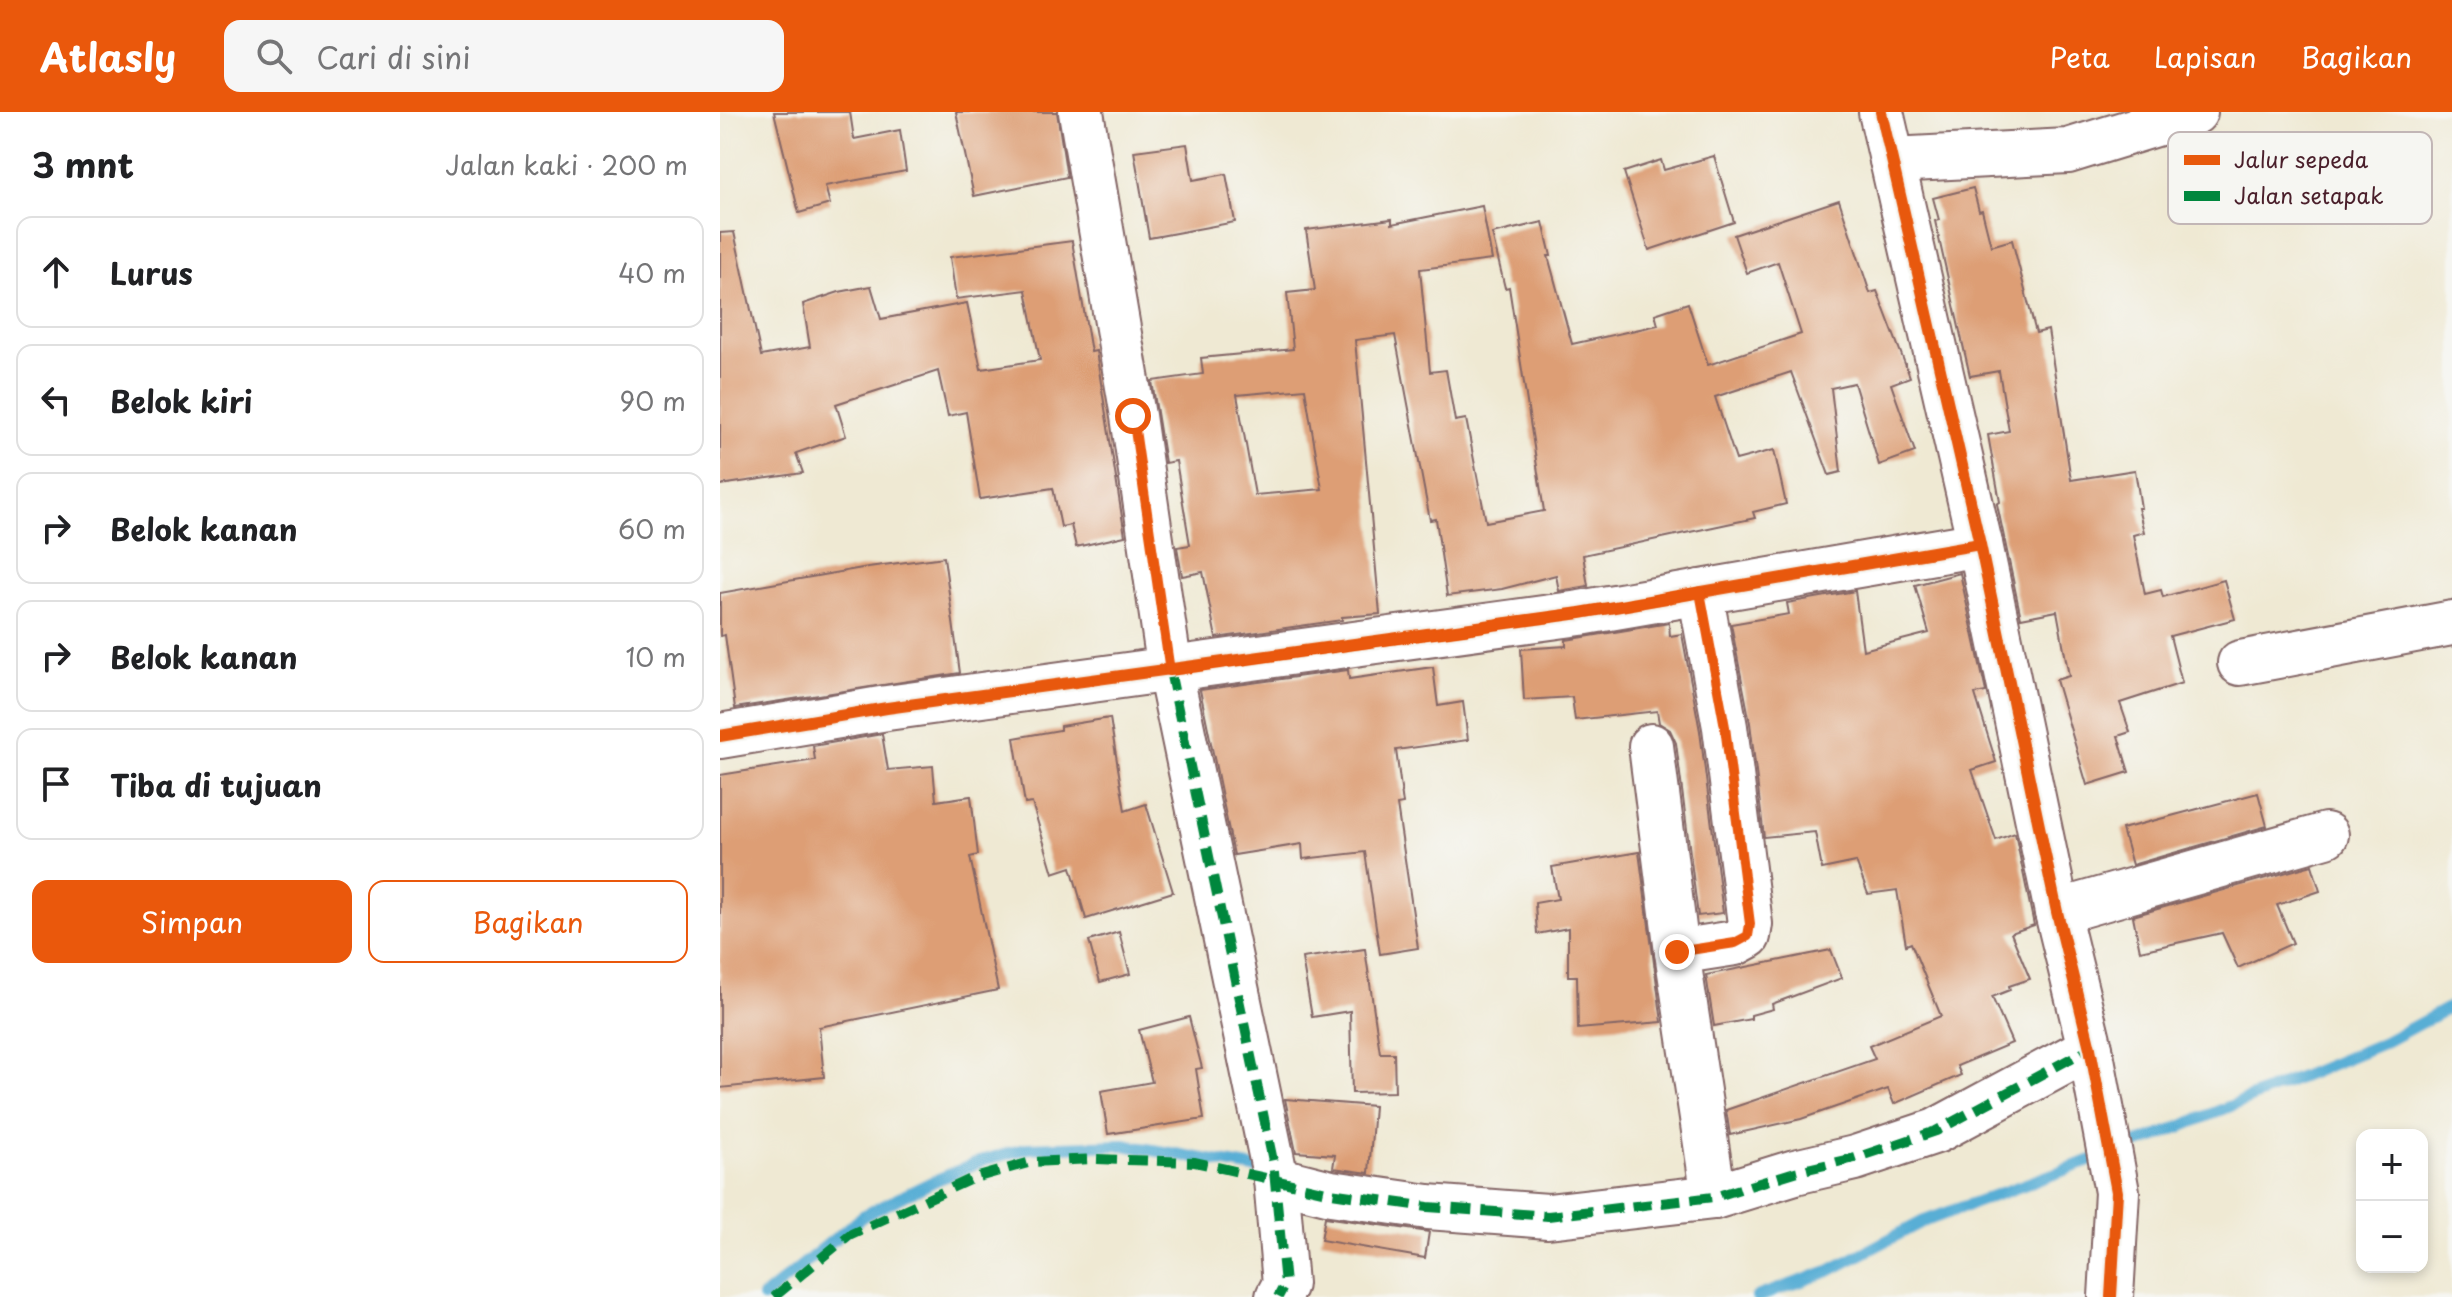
<!DOCTYPE html>
<html lang="id">
<head>
<meta charset="utf-8">
<style>
	body { margin:0; font-family:"Playpen Sans",sans-serif; background:#f6f6f6; color:#202124 }
	.controls { position:absolute; right:24px; bottom:24px; display:grid; overflow:hidden; border-radius:16px; box-shadow:0 4px 12px #0003 }
	.controls button { width:72px; height:72px; display:grid; place-items:center; padding:0; border:0; border-bottom:2px solid #e0e0e0; background:#fff; color:#202124; font:40px sans-serif }
	.stop { position:absolute; width:24px; height:24px; margin:-18px; border:6px solid #ea580c; border-radius:50%; background:#fff }
	.stop.end { background:#ea580c; border-color:#fff; box-shadow:0 2px 8px #0008 }
	.list { margin:0; padding:0; list-style:none }
	h2 { display:flex; justify-content:space-between; align-items:center; height:104px; margin:0; padding:0 32px; font-size:34px }
	h2 small { font-size:26px; font-weight:400; color:#757577 }
	.list li { display:grid; grid-template-columns:52px 1fr auto; gap:24px; align-items:center; box-sizing:border-box; height:112px; margin:0 16px 16px; padding:0 16px; border:2px solid #e0e0e0; border-radius:16px }
	.list b { display:block; font-size:30px; white-space:nowrap }
	.list em { font-size:26px; font-style:normal; color:#757577 }
	.actions { display:flex; gap:16px; padding:24px 32px }
	.actions a { flex:1; padding:18px 0; border:2px solid #ea580c; border-radius:16px; text-align:center; font-size:28px; color:#ea580c }
	.actions .main { background:#ea580c; color:#fff }
	.icon { flex:none; width:44px; height:44px; fill:none; stroke:currentColor; stroke-width:2; stroke-linecap:round; stroke-linejoin:round }
	.map { position:relative; flex:none; width:1732px; height:1185px; overflow:hidden }
	header { display:flex; align-items:center; gap:48px; box-sizing:border-box; height:112px; padding:0 40px; background:#ea580c; color:#fff }
	header strong { font-size:38px }
	nav { display:flex; gap:44px; margin-inline-start:auto; font-size:28px }
	.search { width:560px; height:72px; background:#f6f6f6; display:flex; align-items:center; gap:20px; box-sizing:border-box; padding:0 28px; border-radius:16px; color:#757577; font-size:30px }
	main { display:flex }
	aside { flex:1; background:#fff }
	.map>svg:first-child { display:block }
</style>
</head>
<body>
<header>
<strong>Atlasly</strong>
<div class="search"><svg class="icon" aria-label="search" viewBox="0 0 24 24"><circle cx="10" cy="10" r="6"/><path d="M15 15l6 6"/></svg>Cari di sini</div>
<nav><a>Peta</a><a>Lapisan</a><a>Bagikan</a></nav>
</header>
<main>
<aside>
<h2>3 mnt<small>Jalan kaki · 200 m</small></h2>
<ul class="list">
<li><svg class="icon" aria-label="ahead" viewBox="0 0 24 24"><path d="M12 20V5M6 11l6-6 6 6"/></svg><div><b>Lurus</b></div><em>40 m</em></li>
<li><svg class="icon" aria-label="left" viewBox="0 0 24 24"><path d="M17 20v-9H6M10 6l-5 5 5 5"/></svg><div><b>Belok kiri</b></div><em>90 m</em></li>
<li><svg class="icon" aria-label="right" viewBox="0 0 24 24"><path d="M7 20v-9h11M14 6l5 5-5 5"/></svg><div><b>Belok kanan</b></div><em>60 m</em></li>
<li><svg class="icon" aria-label="right" viewBox="0 0 24 24"><path d="M7 20v-9h11M14 6l5 5-5 5"/></svg><div><b>Belok kanan</b></div><em>10 m</em></li>
<li><svg class="icon" aria-label="arrive" viewBox="0 0 24 24"><path d="M6 21V4h12l-3 4 3 4H6"/></svg><div><b>Tiba di tujuan</b></div></li>
</ul>
<div class="actions"><a class="main">Simpan</a><a>Bagikan</a></div>
</aside>
<div class="map">
<svg width="1732" height="1185" viewBox="0 0 1732 1185">
	<rect width="100%" height="100%" fill="#f6f6f2"/>
	<filter id="ink" filterUnits="userSpaceOnUse"><feTurbulence type="fractalNoise" baseFrequency=".0125" numOctaves="2"/><feDisplacementMap in="SourceGraphic" scale="16" xChannelSelector="R" yChannelSelector="G"/><feConvolveMatrix kernelMatrix="1 2 1 2 8 2 1 2 1" color-interpolation-filters="sRGB"/></filter>
	<filter id="wash" filterUnits="userSpaceOnUse"><feTurbulence type="fractalNoise" baseFrequency=".006" numOctaves="4" result="noise"/><feDisplacementMap in="SourceGraphic" scale="32" xChannelSelector="R" yChannelSelector="G"/><feGaussianBlur stdDeviation="1.8" result="paint"/><feColorMatrix in="noise" values="0 0 0 0 0 0 0 0 0 0 0 0 0 0 0 0 0 1.4 0 .05"/><feComposite in="paint" operator="in"/></filter>
	<g filter="url(#wash)">
		<rect width="100%" height="100%" fill="#efe9d3"/>
		<g fill="none" stroke-linecap="round" stroke-linejoin="round">
			<!-- stream -->
			<g stroke="#59aed5" stroke-width="12">
				<polyline points="43,1185 143,1104 214,1069 264,1048 309,1036 404,1033 546,1058"/>
				<polyline points="1037,1185 1109,1159 1202,1110 1443,1022 1576,967 1665,930 1732,894"/>
			</g>
		</g>
		<g id="blocks">
			<!-- building -->
			<g fill="#dd9e75" fill-rule="evenodd">
				<polygon points="54,0 130,0 134,27 180,18 186,59 105,74 110,92 79,101"/>
				<polygon points="236,0 337,0 347,65 254,84"/>
				<polygon points="467,32 473,68 506,62 515,110 429,126 414,39"/>
				<polygon points="994,44 1014,110 929,138 904,60 941,48 944,58"/>
				<polygon points="1253,76 1259,99 1262,98 1271,134 1292,128 1316,221 1328,218 1351,368 1415,358 1421,396 1418,396 1424,420 1413,423 1425,482 1441,478 1443,485 1504,468 1515,507 1450,524 1462,571 1400,591 1410,620 1398,624 1409,660 1367,673 1336,568 1349,564 1337,499 1301,506 1277,392 1280,390 1268,323 1289,319 1279,259 1250,264 1215,109 1219,108 1213,86"/>
				<path d="M1119,88l31,93 7,-2 33,86 -19,7 24,68 -36,13 -25,-82 -23,5 10,84 -12,3 -38,-103 -76,25 21,63 38,-10 12,54 -33,8 2,6 -172,37 5,31 -29,5 -3,-16 -54,14 -55,7 -11,-77 -6,1 -35,-185 -40,5 25,274 -38,3v3l-126,18 -13,-66 -21,4 -5,-29 13,-2 -14,-84 -11,2 -13,-82 51,-7 -2,-16 92,-9 -6,-56 28,-3 -9,-60 86,-11v5l90,-18 10,54 -72,9 10,103 16,-2 9,51 11,-2 20,103 58,-11 -35,-224 -4,1 -13,-54 51,-12 8,34h-3l24,88 86,-19 -3,-11 33,-11 20,62 93,-31 -23,-72 -31,11 -13,-38zM585,277l17,100 -67,6 -18,-100z"/>
				<polygon points="14,120 41,244 90,235 83,192 119,180 151,174 161,207 247,191 261,257 320,248 306,178 236,187 230,145 352,129 371,240 376,239 405,424 356,435 351,413 341,415 333,376 260,387 246,300 228,304 218,259 116,292 126,324 76,341 83,361 0,373 0,121"/>
				<polygon points="224,445 240,561 15,596 5,523 0,524 0,481 148,455"/>
				<polygon points="1240,461 1266,580 1255,582 1276,650 1252,658 1276,728 1295,721 1314,813 1291,821 1310,867 1289,874 1290,878 1272,885 1292,931 1237,954 1241,963 1174,992 1168,977 1081,1007 1010,1023 1006,998 1155,947 1149,934 1221,904 1191,831 1186,833 1177,778 1148,782 1136,750 1102,757 1095,720 1044,725 1030,611 1011,512 1069,502 1067,491 1135,479 1143,538 1209,521 1195,473"/>
				<polygon points="949,511 950,524 962,522 980,619 1003,801 978,804 956,631 950,618 939,611 937,599 855,608 852,585 804,588 801,537 846,534 846,528"/>
				<polygon points="713,555 718,594 743,590 748,628 676,638 683,692 677,693 698,836 660,842 645,740 583,747 582,732 514,743 480,578 628,558 629,567"/>
				<polygon points="390,606 405,699 426,692 453,780 366,807 351,755 333,761 312,691 305,692 294,626 340,618 340,614"/>
				<polygon points="162,622 168,658 213,654 216,689 251,684 258,743 250,745 278,878 99,915 104,965 0,976 0,663 95,648 93,634"/>
				<polygon points="1538,681 1547,714 1412,753 1402,717"/>
				<polygon points="919,740 942,910 858,917 857,864 848,864 848,816 817,822 815,791 838,787 832,755"/>
				<polygon points="1592,753 1600,779 1557,793 1573,831 1518,856 1502,821 1420,839 1413,804"/>
				<polygon points="399,820 410,862 380,870 369,829"/>
				<polygon points="645,837 660,941 674,941 675,980 632,981 630,899 592,905 582,846"/>
				<polygon points="1111,838 1122,866 1052,892 1053,897 1031,903 1031,907 994,914 986,863"/>
				<polygon points="469,905 482,956 476,957 484,1007 388,1022 381,979 432,970 419,918"/>
				<polygon points="565,987 654,994 649,1061 613,1056 615,1043 576,1040"/>
				<polygon points="605,1105 709,1120 705,1146 601,1128"/>
			</g>
		</g>
	</g>
	<g filter="url(#ink)">
		<use href="#blocks" fill-opacity="0" stroke="#846666" stroke-width="2"/>
		<g fill="none" stroke-linecap="round" stroke-linejoin="round">
			<!-- minor casing -->
			<g stroke="#846666" stroke-width="48">
				<g id="minor">
					<polyline points="361,0 413,304 450,559 556,1067 565,1172 558,1185"/>
					<polyline points="1161,0 1260,432 1337,800 1370,936 1397,1080 1391,1185"/>
					<polyline points="1172,48 1348,39 1475,0"/>
					<polyline points="1520,551 1732,511"/>
					<polyline points="0,624 167,596 860,501 1260,432"/>
					<polyline points="931,634 957,840 994,1085"/>
					<polyline points="1337,800 1606,723"/>
					<polyline points="957,840 1015,831 1028,824 1030,812 1005,615 980,480"/>
					<polyline points="556,1067 611,1081 708,1095 828,1104 994,1085 1075,1060 1135,1046 1216,1019 1370,936"/>
				</g>
			</g>
			<!-- minor -->
			<use href="#minor" stroke="#fff" stroke-width="44"/>
			<!-- quiet -->
			<g stroke="#00873e" stroke-width="10" stroke-dasharray="20 10" stroke-linecap="butt">
				<polyline points="450,559 553,1049 565,1172 558,1185"/>
				<polyline points="54,1185 129,1123 251,1067 311,1050 375,1047 475,1050 611,1081 708,1095 828,1104 994,1085 1075,1060 1135,1046 1216,1019 1370,936"/>
			</g>
			<!-- cycleway casing -->
			<g stroke="#f6f6f2" stroke-width="17">
				<g id="cycleway">
					<polyline points="1161,0 1260,432 1337,800 1370,936 1397,1080 1391,1185"/>
					<polyline points="0,624 167,596 860,501 1260,432"/>
				</g>
			</g>
			<!-- cycleway -->
			<use href="#cycleway" stroke="#e8590c" stroke-width="12"/>
		</g>
	</g>
	<g fill="none" stroke-linecap="round" stroke-linejoin="round" filter="url(#ink)">
		<!-- route -->
		<polyline stroke="#ea580c" stroke-width="10" points="413,304 450,559 860,501 980,480 1005,615 1030,812 1028,824 1015,831 957,840"/>
	</g>
	<!-- legend -->
	<rect x="1448" y="20" width="264" height="92" rx="12" fill="#f6f6f2" stroke="#c2b6b6" stroke-width="2"/>
	<rect x="1464" y="43" width="36" height="10" fill="#e8590c"/>
	<rect x="1464" y="79" width="36" height="10" fill="#00873e"/>
	<g font-size="22" fill="#4a1f2b">
		<text x="1514" y="56">Jalur sepeda</text>
		<text x="1514" y="92">Jalan setapak</text>
	</g>
</svg>
<div class="controls">
<button>+</button>
<button>−</button>
</div>
<div class="stop" style="left:413px;top:304px"></div>
<div class="stop end" style="left:957px;top:840px"></div>
</div>
</main>
</body>
</html>
